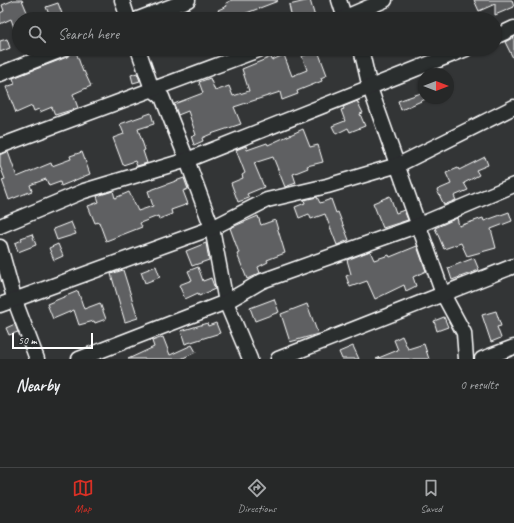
<!DOCTYPE html>
<html lang="en">
<head>
<meta charset="utf-8">
<style>
	body { margin:0; font-family:Caveat,sans-serif; background:#2e3030; color:#f1f3f6 }
	.compass { position:absolute; left:418px; top:68px; width:36px; height:36px; border-radius:50%; background:#262828; box-shadow:0 1px 3px #0004; rotate:90deg }
	.scale { position:absolute; left:12px; bottom:10px; width:81px; box-sizing:border-box; padding-left:4px; border:2px solid #fff; border-top:0; font-size:11px; line-height:14px; white-space:nowrap; color:#fff; -webkit-text-stroke:3px #2a2d2e; paint-order:stroke }
	.list { margin:0; padding:0; list-style:none }
	h2 { display:flex; justify-content:space-between; align-items:center; height:52px; margin:0; padding:0 16px; font-size:17px }
	h2 small { font-size:13px; font-weight:400; color:#a4a6a8 }
	.icon { flex:none; width:22px; height:22px; fill:none; stroke:currentColor; stroke-width:2; stroke-linecap:round; stroke-linejoin:round }
	.map { position:relative; flex:none; width:514px; height:359px; overflow:hidden }
	.search { position:absolute; background:#262828; box-shadow:0 1px 3px #0004; left:12px; right:12px; top:12px; height:44px; display:flex; align-items:center; gap:10px; box-sizing:border-box; padding:0 14px; border-radius:22px; color:#a4a6a8; font-size:15px }
	.sheet { height:108px; background:#262828 }
	nav { display:flex; justify-content:space-around; align-items:center; box-sizing:border-box; height:56px; border-top:1px solid #424445; background:#262828; font-size:11px; color:#a4a6a8 }
	nav a { display:grid; justify-items:center; gap:2px }
	nav .on { color:#d93025 }
	.map>svg:first-child { display:block }
</style>
</head>
<body>
<div class="map">
<svg width="514" height="359" viewBox="0 0 514 359">
	<rect width="100%" height="100%" fill="#333536"/>
	<filter id="ink" filterUnits="userSpaceOnUse"><feTurbulence type="fractalNoise" baseFrequency=".025" numOctaves="2"/><feDisplacementMap in="SourceGraphic" scale="8" xChannelSelector="R" yChannelSelector="G"/><feConvolveMatrix kernelMatrix="1 2 1 2 8 2 1 2 1" color-interpolation-filters="sRGB"/></filter>
	<g filter="url(#ink)">
		<!-- building -->
		<g fill="#5f6162" stroke="#fff">
			<polygon points="14,0 22,0 30,19 19,19 18,39 11,19 0,24 0,13 4,11 2,5"/>
			<polygon points="232,0 277,0 278,1 231,19 222,19 218,10 227,6 226,3"/>
			<polygon points="310,0 315,17 306,19 305,16 292,19 289,5"/>
			<polygon points="474,0 512,0 514,7 495,15 495,4 479,11"/>
			<polygon points="58,3 64,19 51,19 46,7"/>
			<polygon points="514,37 514,60 505,42"/>
			<polygon points="7,39 10,48 0,52 0,41"/>
			<polygon points="72,49 75,49 83,72 84,71 91,86 73,94 78,108 55,115 52,107 40,112 39,109 34,111 32,106 16,113 6,87 15,84 13,78 67,57 71,54"/>
			<polygon points="318,51 327,75 321,78 322,81 297,91 298,94 282,100 280,92 234,107 241,124 211,134 202,138 203,141 194,145 191,136 196,135 188,111 178,115 174,104 203,93 199,82 210,78 215,91 229,86 233,96 249,91 242,69 271,57 272,60 284,55 292,76 307,70 302,56"/>
			<polygon points="137,73 140,81 133,83 131,75"/>
			<polygon points="424,92 424,98 428,98 401,110 398,101"/>
			<polygon points="357,101 363,113 360,114 365,126 350,132 348,128 336,134 332,126 345,121 341,110 344,109 343,107"/>
			<polygon points="151,113 154,124 138,129 145,150 143,151 147,163 137,166 135,161 123,165 113,138 124,134 120,124"/>
			<polygon points="303,129 310,147 318,145 323,162 307,166 308,168 293,174 296,183 285,187 273,157 254,163 264,187 247,194 249,198 238,202 231,183 243,178 242,175 245,173 236,150 246,146 247,150 267,143 268,145"/>
			<polygon points="8,152 17,177 51,163 52,166 71,159 70,156 82,152 90,174 61,186 60,182 49,186 46,179 30,185 32,191 9,200 2,180 5,179 0,166 0,154"/>
			<polygon points="485,157 488,165 476,170 479,175 464,183 468,190 454,196 456,200 444,205 437,190 451,184 446,173 458,168 459,170"/>
			<polygon points="184,178 188,189 183,191 188,204 171,210 172,214 159,219 158,216 140,223 142,227 106,241 99,222 95,223 88,206 99,202 97,196 113,191 115,198 129,192 138,211 153,206 148,191"/>
			<polygon points="390,196 396,213 404,210 408,220 383,228 373,203"/>
			<polygon points="317,197 320,203 331,199 336,213 338,212 349,240 337,245 325,214 311,219 309,214 299,218 295,207 305,203 304,200"/>
			<polygon points="509,212 512,221 491,229 496,248 467,256 461,243 444,249 435,228 457,218 459,226 483,218 484,221"/>
			<polygon points="258,216 261,225 275,220 285,253 267,260 268,262 258,267 260,273 247,279 237,254 239,253 230,228"/>
			<polygon points="71,222 76,234 57,240 53,229"/>
			<polygon points="32,234 36,245 18,252 15,243 22,240 21,238"/>
			<polygon points="206,243 209,260 192,266 186,251"/>
			<polygon points="58,244 63,256 54,260 49,248"/>
			<polygon points="417,246 426,271 413,277 416,286 406,291 404,285 375,299 367,281 350,287 346,276 351,274 347,260 370,251 374,260 389,255 390,257"/>
			<polygon points="474,258 479,270 452,280 448,268"/>
			<polygon points="156,266 160,277 145,283 141,272"/>
			<polygon points="198,267 203,281 211,278 215,289 199,296 198,293 185,299 179,285 192,280 188,271"/>
			<polygon points="123,270 138,318 125,322 111,274"/>
			<polygon points="78,291 84,309 100,303 106,319 95,323 94,321 79,325 74,310 53,319 47,304"/>
			<polygon points="274,299 279,312 255,321 250,308"/>
			<polygon points="307,304 318,334 290,342 281,314"/>
			<polygon points="496,311 501,326 497,327 501,338 491,342 482,315"/>
			<polygon points="444,317 448,327 437,331 434,321"/>
			<polygon points="207,323 208,326 216,323 220,333 185,344 181,331"/>
			<polygon points="15,324 18,332 9,335 6,328"/>
			<polygon points="402,336 408,349 424,344 429,359 376,359 398,350 394,340"/>
			<polygon points="163,337 170,355 192,345 196,352 181,359 128,359 154,347 152,341"/>
			<polygon points="353,346 359,359 342,359 339,352"/>
		</g>
		<g fill="none" stroke-linecap="round" stroke-linejoin="round">
			<!-- minor casing -->
			<g stroke="#fff" stroke-width="17">
				<g id="minor">
					<polyline points="122,0 128,19"/>
					<polyline points="339,0 345,19"/>
					<polyline points="138,19 188,0"/>
					<polyline points="341,19 385,0"/>
					<polyline points="495,37 514,28"/>
					<polyline points="138,49 152,89 162,97 187,160 212,228 226,302 250,359"/>
					<polyline points="361,49 370,88 443,294 464,333 466,359"/>
					<polyline points="0,74 64,49"/>
					<polyline points="0,146 261,49"/>
					<polyline points="0,226 84,191 187,160 466,49"/>
					<polyline points="0,247 15,301 37,359"/>
					<polyline points="0,305 212,228 267,200 327,186 398,165 514,107"/>
					<polyline points="79,359 226,302 262,281 419,225 514,185"/>
					<polyline points="278,359 514,266"/>
					<polyline points="482,359 514,347"/>
				</g>
			</g>
			<!-- minor -->
			<use href="#minor" stroke="#2a2d2e" stroke-width="14"/>
		</g>
	</g>
</svg>
<svg class="compass" viewBox="-18 -18 36 36"><path d="M0-13l5 13h-10z" fill="#e53935"/><path d="M0 13l5-13h-10z" fill="#a4a6a8"/></svg>
<div class="scale">50 m</div>
<div class="search"><svg class="icon" aria-label="search" viewBox="0 0 24 24"><circle cx="10" cy="10" r="6"/><path d="M15 15l6 6"/></svg>Search here</div>
</div>
<section class="sheet">
<h2>Nearby<small>0 results</small></h2>
<ul class="list">
</ul>
</section>
<nav>
<a class="on"><svg class="icon" aria-label="map" viewBox="0 0 24 24"><path d="M3 6l6-2 6 2 6-2v14l-6 2-6-2-6 2zM9 4v14M15 6v14"/></svg>Map</a>
<a><svg class="icon" aria-label="directions" viewBox="0 0 24 24"><path d="M12 3l9 9-9 9-9-9zM9 14v-3h6M13 9l2 2-2 2"/></svg>Directions</a>
<a><svg class="icon" aria-label="saved" viewBox="0 0 24 24"><path d="M7 4h10v16l-5-4-5 4z"/></svg>Saved</a>
</nav>
</body>
</html>
